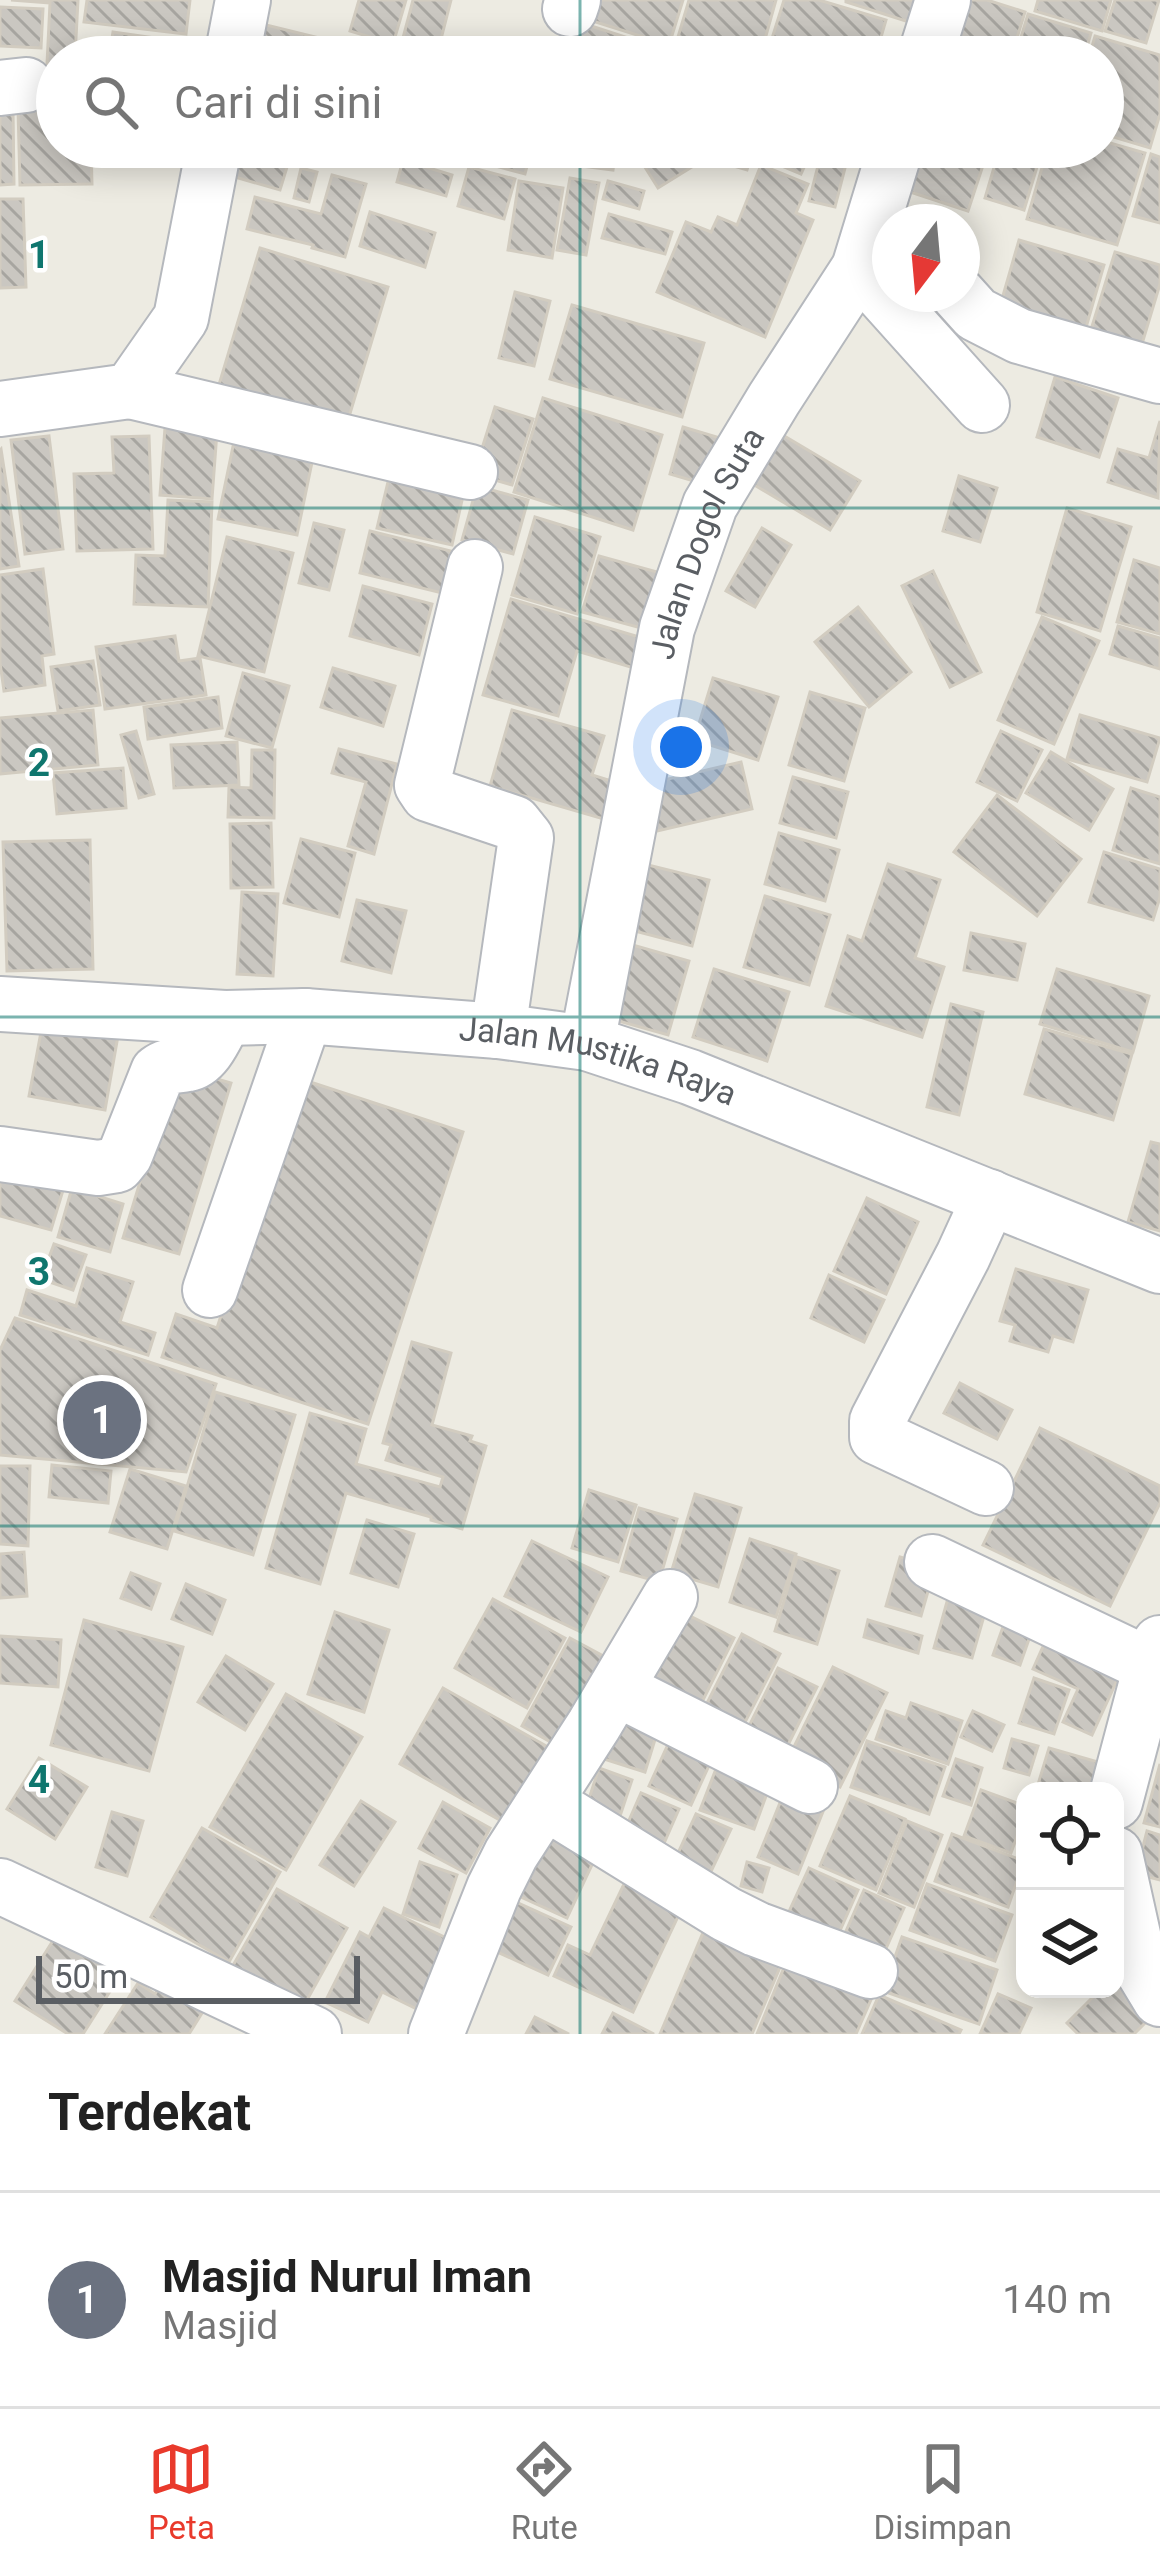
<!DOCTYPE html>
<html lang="id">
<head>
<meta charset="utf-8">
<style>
	body { margin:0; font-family:Roboto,sans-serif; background:#f2f2f2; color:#222 }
	.controls { position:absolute; right:36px; bottom:36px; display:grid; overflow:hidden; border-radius:24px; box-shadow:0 6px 30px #0003 }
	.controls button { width:108px; height:108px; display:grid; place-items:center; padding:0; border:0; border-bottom:3px solid #e0e0e0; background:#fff; color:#222; font:60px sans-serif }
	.compass { position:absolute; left:872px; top:204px; width:108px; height:108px; border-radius:50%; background:#fff; box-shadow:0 6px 30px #0003; rotate:196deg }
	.scale { position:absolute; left:36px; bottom:30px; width:324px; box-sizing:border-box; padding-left:12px; border:6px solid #5a5e63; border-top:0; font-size:33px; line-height:42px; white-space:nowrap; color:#5a5e63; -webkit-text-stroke:9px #fff; paint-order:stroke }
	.you { position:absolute; left:681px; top:747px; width:42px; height:42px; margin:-30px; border:9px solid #fff; border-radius:50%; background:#1a73e8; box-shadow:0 0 0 18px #1a73e833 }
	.badge { display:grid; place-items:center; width:78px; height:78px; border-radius:50%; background:#e93a2c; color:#fff; font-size:39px; font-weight:700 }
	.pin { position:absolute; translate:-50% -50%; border:6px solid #fff; box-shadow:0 3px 12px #0006 }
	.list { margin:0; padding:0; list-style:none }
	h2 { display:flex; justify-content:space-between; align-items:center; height:156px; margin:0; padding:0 48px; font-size:51px }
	h2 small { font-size:39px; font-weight:400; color:#767676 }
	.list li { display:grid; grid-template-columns:78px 1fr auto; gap:36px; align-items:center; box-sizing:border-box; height:216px; padding:0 48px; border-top:3px solid #e0e0e0 }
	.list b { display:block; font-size:45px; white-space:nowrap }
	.list p { margin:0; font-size:39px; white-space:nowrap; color:#767676 }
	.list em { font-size:39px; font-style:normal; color:#767676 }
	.icon { flex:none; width:66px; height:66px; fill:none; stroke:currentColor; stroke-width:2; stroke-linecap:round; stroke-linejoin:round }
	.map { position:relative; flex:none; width:1160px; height:2034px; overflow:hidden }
	.search { position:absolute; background:#fff; box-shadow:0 6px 30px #0003; left:36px; right:36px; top:36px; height:132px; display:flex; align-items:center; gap:30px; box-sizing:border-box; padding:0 42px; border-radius:66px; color:#767676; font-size:45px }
	.sheet { height:372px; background:#fff }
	nav { display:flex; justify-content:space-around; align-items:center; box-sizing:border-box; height:168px; border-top:3px solid #e0e0e0; background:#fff; font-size:33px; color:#767676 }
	nav a { display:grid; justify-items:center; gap:6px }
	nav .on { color:#e93a2c }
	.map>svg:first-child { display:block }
</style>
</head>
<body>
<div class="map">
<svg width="1160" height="2034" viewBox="0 0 1160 2034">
	<defs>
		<pattern id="building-back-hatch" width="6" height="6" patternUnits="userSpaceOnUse" patternTransform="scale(3)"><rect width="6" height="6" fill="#cac7c1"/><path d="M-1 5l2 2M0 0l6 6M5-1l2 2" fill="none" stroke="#a7a5a0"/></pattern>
	</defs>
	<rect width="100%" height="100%" fill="#edebe2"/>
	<!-- building -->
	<g fill="url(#building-back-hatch)" stroke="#d2ccc0" stroke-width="3">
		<polygon points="78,0 75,57 57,57 57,64 47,64 50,3 11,0"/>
		<polygon points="87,0 190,0 186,34 84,22"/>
		<polygon points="359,0 406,0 393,44 350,31"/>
		<polygon points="413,0 451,0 439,47 403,38"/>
		<polygon points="589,0 683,0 669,45 583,18"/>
		<polygon points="689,0 776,0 760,57 707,57 675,47"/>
		<polygon points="784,0 819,0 886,20 877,51 852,44 848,57 798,57 769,48"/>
		<polygon points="846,0 933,0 925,27 846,2"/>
		<polygon points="951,0 987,0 1025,12 1011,57 963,57 936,48"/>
		<polygon points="1038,0 1111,0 1102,31 1035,11"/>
		<polygon points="1115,0 1159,0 1146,43 1105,31"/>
		<polygon points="0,7 43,9 41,48 0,46"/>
		<polygon points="1028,14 1091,33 1084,57 1015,57"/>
		<polygon points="579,22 671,52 669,57 568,56"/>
		<polygon points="262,24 336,42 332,57 254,57"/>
		<polygon points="113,32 190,43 188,57 109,57"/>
		<polygon points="1095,36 1160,55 1160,114 1150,148 1103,134 1103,57 1089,57"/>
		<polygon points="57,107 57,147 91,147 92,184 20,185 18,108"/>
		<polygon points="0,110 13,110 14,184 0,185"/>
		<polygon points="1103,141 1145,153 1117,245 1027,219 1048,147 1103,147"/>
		<polygon points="465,147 532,147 525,174 462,157"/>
		<polygon points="544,147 616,147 613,170 542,161"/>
		<polygon points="670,147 684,147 695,165 658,188 643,164"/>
		<polygon points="709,147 754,147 747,170 706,158"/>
		<polygon points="759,147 800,147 811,152 801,174 756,155"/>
		<polygon points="908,147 989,147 968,211 895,187"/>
		<polygon points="1000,147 1043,147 1024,210 985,198"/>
		<polygon points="234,152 287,167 280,190 228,175"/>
		<polygon points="1151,154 1160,157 1160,223 1133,216"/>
		<polygon points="820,158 846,164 835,207 809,201"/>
		<polygon points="403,160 452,175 446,196 397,182"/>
		<polygon points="761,165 808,184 796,213 813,220 765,337 657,292 686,222 711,232 718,217 737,225"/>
		<polygon points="469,167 515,179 504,219 458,206"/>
		<polygon points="301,168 317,172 309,202 294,198"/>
		<polygon points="332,175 366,184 345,257 312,248 313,245 247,229 255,197 321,214"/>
		<polygon points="570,178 599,183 586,255 557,250"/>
		<polygon points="519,181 563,188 552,258 508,250"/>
		<polygon points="608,181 644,191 639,209 603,199"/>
		<polygon points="0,199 23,199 26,287 0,288"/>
		<polygon points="370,212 435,233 425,267 360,246"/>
		<polygon points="609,214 672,232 665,254 602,238"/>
		<polygon points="1019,240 1104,265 1081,345 996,320"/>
		<polygon points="260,248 388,287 346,427 218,388"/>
		<polygon points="1115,252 1160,265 1160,284 1136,364 1085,349"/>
		<polygon points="515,292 550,301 534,366 499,358"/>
		<polygon points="572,305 704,343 682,417 550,379"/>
		<polygon points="1055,377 1118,398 1099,457 1037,437"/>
		<polygon points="543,398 662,435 633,530 514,492"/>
		<polygon points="495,407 533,419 512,485 474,474"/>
		<polygon points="166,414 218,418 212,499 160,495"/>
		<polygon points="1160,421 1158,498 1108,482 1118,449 1149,458"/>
		<polygon points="237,427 316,443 297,535 218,519"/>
		<polygon points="683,427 730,441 717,488 670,474"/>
		<polygon points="781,434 860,481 830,530 751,483"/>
		<polygon points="49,436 63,549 25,554 11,440"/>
		<polygon points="149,436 153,549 77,551 74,474 114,473 112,437"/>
		<polygon points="1,449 19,566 0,569 0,450"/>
		<polygon points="393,461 467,478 452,545 377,528"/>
		<polygon points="959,476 997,488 980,542 943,531"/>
		<polygon points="477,486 528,500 513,554 462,540"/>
		<polygon points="168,500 212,502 208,607 134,604 136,555 165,556"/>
		<polygon points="1067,508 1131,527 1100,631 1037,612"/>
		<polygon points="535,517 600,537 577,614 512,595"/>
		<polygon points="314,523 344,530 329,590 299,583"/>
		<polygon points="762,528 791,545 755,607 726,591"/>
		<polygon points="370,531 451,551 442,593 360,573"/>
		<polygon points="227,537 293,553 264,672 198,656"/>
		<polygon points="599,556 668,575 652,631 582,612"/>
		<polygon points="1134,560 1160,568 1160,634 1117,622"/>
		<polygon points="43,569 54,654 42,656 45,685 4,691 0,663 0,575"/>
		<polygon points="933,571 981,672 950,687 902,586"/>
		<polygon points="363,586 432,604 419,655 350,636"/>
		<polygon points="511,599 646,639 637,669 577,651 558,716 483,695"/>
		<polygon points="858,607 911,672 869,707 815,642"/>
		<polygon points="1042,617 1099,641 1054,744 998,720"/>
		<polygon points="1118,626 1160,638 1160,669 1110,654"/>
		<polygon points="175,636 179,661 200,658 206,695 105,709 96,647"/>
		<polygon points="93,661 100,705 58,711 51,667"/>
		<polygon points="333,668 395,686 383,726 321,707"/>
		<polygon points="243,673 289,686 272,748 226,736"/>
		<polygon points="713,678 778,697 758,760 694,740"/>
		<polygon points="810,692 865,708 844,781 789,765"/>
		<polygon points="218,697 222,728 148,739 144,707"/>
		<polygon points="93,710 98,765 0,774 0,718"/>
		<polygon points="512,710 604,736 592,775 618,783 607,820 490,786"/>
		<polygon points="1080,715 1160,738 1147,782 1067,759"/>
		<polygon points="136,731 154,794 139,798 121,735"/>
		<polygon points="1001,731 1042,750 1017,801 977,782"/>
		<polygon points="237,742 239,785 174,788 171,745"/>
		<polygon points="339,749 397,764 374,854 348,846 366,782 332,773"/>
		<polygon points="252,750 275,750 274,818 228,817 229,787 251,788"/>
		<polygon points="1051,752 1113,789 1089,830 1026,793"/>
		<polygon points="741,762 752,809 653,832 642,785"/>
		<polygon points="123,768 126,808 57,814 53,773"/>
		<polygon points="793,777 848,792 836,838 780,823"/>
		<polygon points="1131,788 1160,797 1160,864 1113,850"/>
		<polygon points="997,795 1081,859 1037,916 954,852"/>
		<polygon points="271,823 273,887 231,888 230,824"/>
		<polygon points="779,833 839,850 825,901 765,884"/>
		<polygon points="301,839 355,853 339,917 284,903"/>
		<polygon points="90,840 93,969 7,971 3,842"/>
		<polygon points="1104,852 1160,869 1160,897 1153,920 1089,902"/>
		<polygon points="640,863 709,880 692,946 623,928"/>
		<polygon points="888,864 940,880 915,958 944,967 922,1037 826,1006 848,936 862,941"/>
		<polygon points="242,892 278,894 273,976 237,974"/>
		<polygon points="765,896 830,915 809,985 744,967"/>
		<polygon points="357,900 406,911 391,973 342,961"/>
		<polygon points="971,933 1025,944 1017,980 964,970"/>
		<polygon points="622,942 689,961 668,1035 601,1016"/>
		<polygon points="714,969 789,992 767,1061 693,1037"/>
		<polygon points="1057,969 1149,996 1133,1052 1040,1024"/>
		<polygon points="951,1004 983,1012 959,1115 927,1107"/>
		<polygon points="44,1016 119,1030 105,1110 29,1096"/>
		<polygon points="1044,1029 1132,1054 1113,1120 1025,1094"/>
		<polygon points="175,1067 231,1083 179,1254 123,1238"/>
		<polygon points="298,1078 463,1132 368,1424 162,1357 176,1314 217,1328"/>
		<polygon points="1151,1142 1160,1144 1160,1231 1128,1222"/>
		<polygon points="0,1167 67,1177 51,1230 0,1216"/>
		<polygon points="72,1188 123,1204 110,1252 58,1237"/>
		<polygon points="867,1198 918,1222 886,1294 834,1271"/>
		<polygon points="54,1244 86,1255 73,1290 41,1279"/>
		<polygon points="87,1268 133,1282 120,1322 155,1333 148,1355 20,1315 27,1290 76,1306"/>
		<polygon points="1016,1269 1088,1290 1073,1342 1053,1336 1048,1352 1010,1341 1015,1325 1000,1321"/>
		<polygon points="829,1275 884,1300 864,1342 811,1318"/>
		<polygon points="15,1318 216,1384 186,1472 0,1455 0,1350"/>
		<polygon points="412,1342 451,1353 432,1425 472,1436 470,1441 486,1446 462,1529 431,1520 431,1517 346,1493 320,1584 266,1568 310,1413 366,1429 356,1464 440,1487 443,1477 386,1460 391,1445 383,1443"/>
		<polygon points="960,1383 1012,1410 997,1439 944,1413"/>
		<polygon points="215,1392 295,1415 253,1555 174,1531"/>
		<polygon points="1040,1428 1160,1486 1160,1503 1110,1606 983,1545"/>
		<polygon points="52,1465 111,1471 108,1503 49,1497"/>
		<polygon points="0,1466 30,1466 28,1546 0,1544"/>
		<polygon points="130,1469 186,1486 167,1549 110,1532"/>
		<polygon points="589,1490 636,1505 618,1562 572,1548"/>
		<polygon points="695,1494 741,1508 718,1587 671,1573"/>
		<polygon points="639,1508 677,1519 659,1582 621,1571"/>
		<polygon points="367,1520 414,1534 398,1587 351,1573"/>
		<polygon points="750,1539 796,1554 776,1617 730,1602"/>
		<polygon points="532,1541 608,1577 581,1632 505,1596"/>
		<polygon points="24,1552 27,1596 0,1598 0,1554"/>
		<polygon points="797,1557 839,1571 817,1644 775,1631"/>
		<polygon points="900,1557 935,1567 921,1616 886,1606"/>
		<polygon points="131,1573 160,1584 151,1609 121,1598"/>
		<polygon points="186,1584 225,1600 212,1634 172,1619"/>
		<polygon points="950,1591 988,1602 972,1658 934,1648"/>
		<polygon points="493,1599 565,1638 527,1708 455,1668"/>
		<polygon points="676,1609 734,1638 699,1708 641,1680"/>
		<polygon points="1009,1610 1036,1619 1020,1665 993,1655"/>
		<polygon points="335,1612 389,1630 364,1712 308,1694"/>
		<polygon points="84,1620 183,1647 149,1771 51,1745"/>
		<polygon points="868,1620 922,1636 918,1653 864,1637"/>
		<polygon points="1049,1633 1123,1667 1092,1735 1063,1722 1078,1689 1033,1669"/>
		<polygon points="742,1634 780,1654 741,1730 703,1711"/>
		<polygon points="0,1636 61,1640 58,1687 0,1683"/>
		<polygon points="570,1638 611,1660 563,1749 522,1726"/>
		<polygon points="226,1656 273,1684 245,1730 198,1702"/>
		<polygon points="833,1667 887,1693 840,1787 787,1761"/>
		<polygon points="778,1668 817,1687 783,1755 744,1736"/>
		<polygon points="1034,1678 1069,1690 1054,1734 1019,1723"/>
		<polygon points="443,1688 557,1752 514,1828 400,1764"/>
		<polygon points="286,1694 362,1737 286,1870 210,1827"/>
		<polygon points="911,1703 962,1721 948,1764 876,1739 886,1711 906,1718"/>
		<polygon points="619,1708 661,1720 645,1772 604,1759"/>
		<polygon points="973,1711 1004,1725 992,1751 961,1737"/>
		<polygon points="675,1729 717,1748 691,1805 649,1786"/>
		<polygon points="1012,1739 1038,1746 1029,1775 1004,1768"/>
		<polygon points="867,1741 945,1767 929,1814 851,1787"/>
		<polygon points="1049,1748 1105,1764 1097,1791 1036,1791"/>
		<polygon points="721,1756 773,1777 754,1829 700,1810"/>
		<polygon points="39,1758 87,1787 55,1839 7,1809"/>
		<polygon points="956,1759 982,1768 971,1805 943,1796"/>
		<polygon points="1160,1764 1160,1827 1144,1823"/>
		<polygon points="599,1768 632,1780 617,1825 584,1814"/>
		<polygon points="788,1783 828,1799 798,1874 758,1857"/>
		<polygon points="981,1790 1025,1806 1025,1814 1011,1853 964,1836"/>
		<polygon points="641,1793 679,1809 658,1857 620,1841"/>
		<polygon points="850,1796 905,1819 876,1890 820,1866"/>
		<polygon points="361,1801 395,1822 354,1886 320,1865"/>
		<polygon points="443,1802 490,1828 466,1873 419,1848"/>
		<polygon points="112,1812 143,1821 127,1876 96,1867"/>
		<polygon points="696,1814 731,1829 707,1880 673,1864"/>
		<polygon points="907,1821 942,1835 914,1907 879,1893"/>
		<polygon points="540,1825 598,1852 567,1918 508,1891"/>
		<polygon points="202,1828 280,1872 229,1962 151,1917"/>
		<polygon points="1147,1831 1160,1835 1160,1880 1136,1874"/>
		<polygon points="952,1834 1024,1861 1008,1907 935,1881"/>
		<polygon points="420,1862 457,1875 439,1927 403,1914"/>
		<polygon points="747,1862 769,1868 762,1892 741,1886"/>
		<polygon points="809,1868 858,1890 831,1951 781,1929"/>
		<polygon points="625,1882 682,1908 633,2012 554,1976 568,1945 590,1955"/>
		<polygon points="927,1884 1012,1915 995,1961 910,1930"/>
		<polygon points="277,1889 347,1928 302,2009 231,1969"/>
		<polygon points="864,1890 904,1908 876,1971 836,1954"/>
		<polygon points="507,1898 571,1927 548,1975 484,1946"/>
		<polygon points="384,1908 465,1947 431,2016 382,1992 368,2022 325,2002 360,1932 369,1937"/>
		<polygon points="64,1923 128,1963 83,2034 68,2034 15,2001"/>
		<polygon points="705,1928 783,1960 752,2034 660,2034"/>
		<polygon points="902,1937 997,1970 979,2024 883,1991"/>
		<polygon points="787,1960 873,1995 856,2034 757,2034"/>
		<polygon points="170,1970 212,1997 189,2034 105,2034 138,1983 155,1994"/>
		<polygon points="1115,1977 1154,2014 1134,2034 1078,2034 1067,2023 1101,1989 1115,1989"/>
		<polygon points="998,1994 1031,2008 1019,2034 980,2034"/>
		<polygon points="879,1995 961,2030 959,2034 862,2034"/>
		<polygon points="613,2013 654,2034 602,2034"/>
		<polygon points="535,2017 569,2034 526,2034"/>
	</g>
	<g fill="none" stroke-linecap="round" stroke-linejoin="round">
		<!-- minor casing -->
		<g stroke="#b5b8bd" stroke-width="58">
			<g id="minor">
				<polyline points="570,9 573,0"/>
				<polyline points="232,57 243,0"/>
				<polyline points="925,57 943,0"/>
				<polyline points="0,88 26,85"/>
				<polyline points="859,268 982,405"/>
				<polyline points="958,294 976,314 1019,336 1160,376"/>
				<polyline points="130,391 470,472"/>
				<polyline points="0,409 130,391 181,318 214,147"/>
				<polyline points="475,567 422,785 428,794 514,823 526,838 498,1031"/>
				<path id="s1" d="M0,1004l225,14 80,-2 193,15 89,12 103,34 470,189"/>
				<path id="s2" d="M587,1043l80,-415 43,-123 64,-106 85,-131 37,-121"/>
				<path d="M0,1154l98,14 19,-3 8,-10 33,-83c11,-8 17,-5 30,-8 18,-3 28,-30 37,-46"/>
				<polyline points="210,1290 305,1016"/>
				<polyline points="986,1488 877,1437 877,1421 963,1256 990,1197"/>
				<polyline points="932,1562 1151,1666"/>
				<polyline points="617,1689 810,1786"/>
				<polyline points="545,1802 726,1914 756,1929 870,1971"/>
				<polyline points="1115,1802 1151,1666 1160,1643"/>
				<polyline points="1115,1854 1140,1966 1160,1999"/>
				<polyline points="0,1886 314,2034"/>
				<polyline points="436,2034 494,1888 511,1854 594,1725 670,1597"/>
			</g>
		</g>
		<!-- minor -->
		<use href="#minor" stroke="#fff" stroke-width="54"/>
	</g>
	<!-- grid -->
	<path fill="none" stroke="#0f766e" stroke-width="3" stroke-opacity="0.55" d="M580,0v57M580,147v1887M0,508h1160M0,1017h1160M0,1526h1160"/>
	<g text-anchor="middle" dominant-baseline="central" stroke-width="9" stroke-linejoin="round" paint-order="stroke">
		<!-- street labels -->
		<g font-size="33" fill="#5a5e63" stroke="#fff">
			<text stroke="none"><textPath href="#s2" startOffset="516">Jalan Dogol Suta</textPath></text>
			<text stroke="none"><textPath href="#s1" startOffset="603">Jalan Mustika Raya</textPath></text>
		</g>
	</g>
	<g font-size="39" text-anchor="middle" font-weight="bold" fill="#0f766e" stroke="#fff" stroke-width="9" stroke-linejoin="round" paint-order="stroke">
		<text x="39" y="268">1</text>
		<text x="39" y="776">2</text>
		<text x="39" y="1285">3</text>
		<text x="39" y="1793">4</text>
	</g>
</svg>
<div class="controls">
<button><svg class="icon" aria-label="locate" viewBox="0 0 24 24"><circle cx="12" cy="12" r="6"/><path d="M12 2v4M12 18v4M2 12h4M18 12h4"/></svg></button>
<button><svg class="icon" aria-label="layers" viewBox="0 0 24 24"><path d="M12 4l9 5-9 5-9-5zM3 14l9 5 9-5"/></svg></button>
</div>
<svg class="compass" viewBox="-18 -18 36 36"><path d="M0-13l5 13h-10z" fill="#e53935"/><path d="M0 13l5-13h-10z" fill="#767676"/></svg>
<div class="scale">50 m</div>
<div class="you"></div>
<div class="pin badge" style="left:102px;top:1420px;background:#6b7280">1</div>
<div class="search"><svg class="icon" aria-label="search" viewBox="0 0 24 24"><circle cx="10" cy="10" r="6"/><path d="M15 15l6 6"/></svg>Cari di sini</div>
</div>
<section class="sheet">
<h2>Terdekat<small></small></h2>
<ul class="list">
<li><span class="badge" style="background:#6b7280">1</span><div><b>Masjid Nurul Iman</b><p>Masjid</p></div><em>140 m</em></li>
</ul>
</section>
<nav>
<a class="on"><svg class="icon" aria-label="map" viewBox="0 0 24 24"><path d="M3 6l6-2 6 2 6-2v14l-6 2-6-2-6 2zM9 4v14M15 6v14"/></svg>Peta</a>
<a><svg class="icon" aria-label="directions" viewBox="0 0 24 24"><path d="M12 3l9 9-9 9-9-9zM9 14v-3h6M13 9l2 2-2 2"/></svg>Rute</a>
<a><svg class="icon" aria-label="saved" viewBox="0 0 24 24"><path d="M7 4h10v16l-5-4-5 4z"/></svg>Disimpan</a>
</nav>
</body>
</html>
